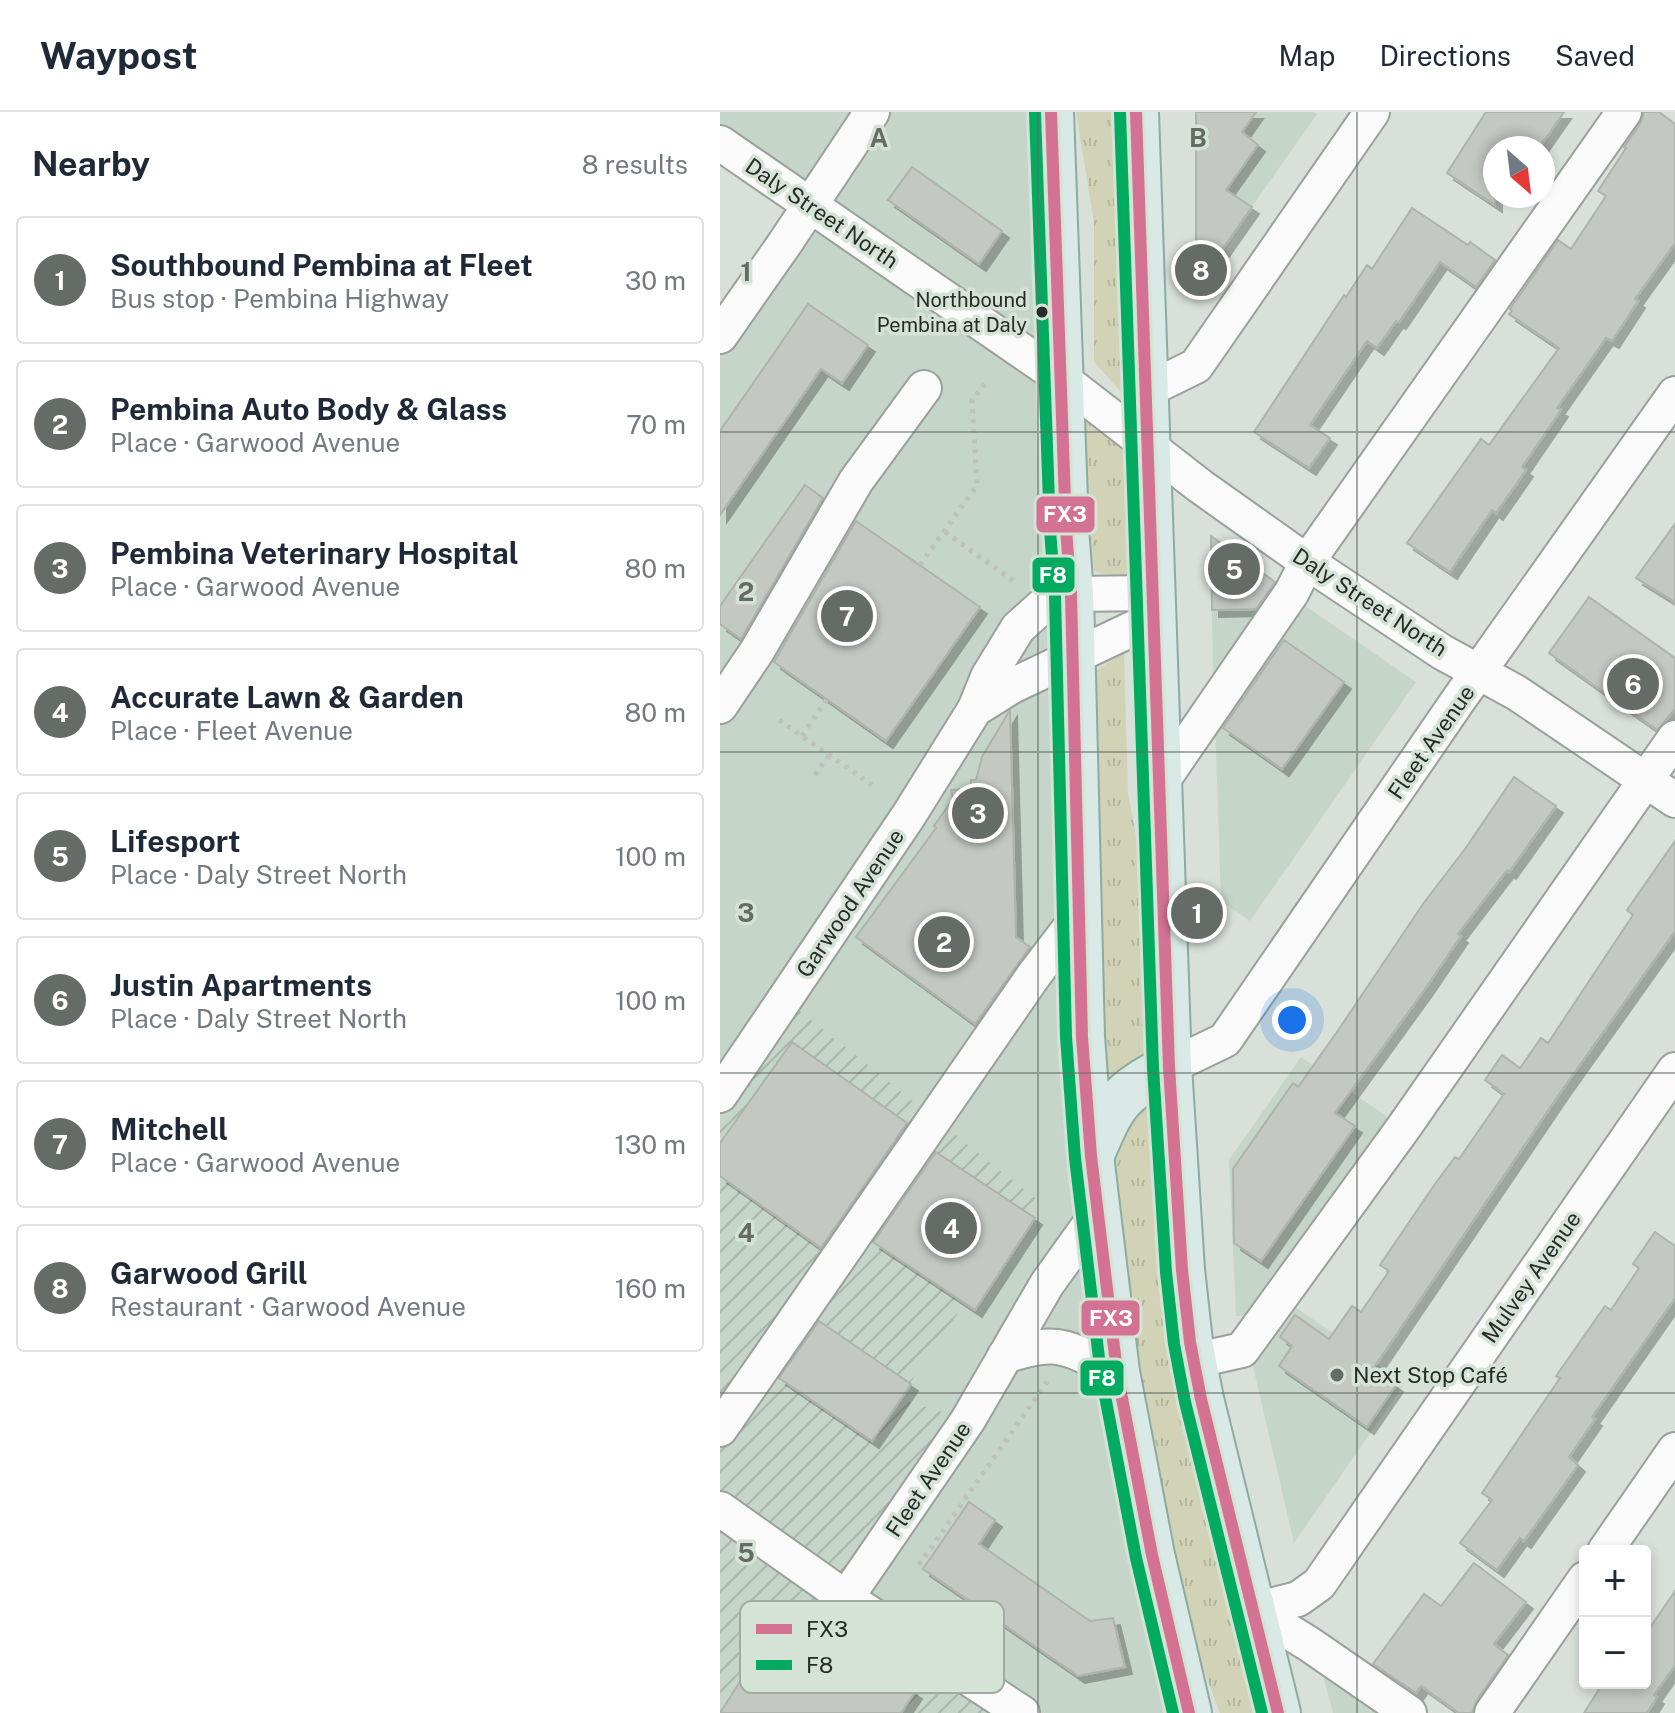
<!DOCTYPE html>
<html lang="en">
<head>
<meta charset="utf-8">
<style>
	body { margin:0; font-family:"Public Sans",sans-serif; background:#f2f2f3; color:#1f2937 }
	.controls { position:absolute; right:24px; bottom:24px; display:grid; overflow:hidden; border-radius:8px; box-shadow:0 4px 12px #0003 }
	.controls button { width:72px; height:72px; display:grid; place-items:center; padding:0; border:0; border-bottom:2px solid #e0e1e3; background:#fff; color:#1f2937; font:40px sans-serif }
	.compass { position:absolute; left:763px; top:24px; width:72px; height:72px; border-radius:50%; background:#fff; box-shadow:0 4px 12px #0003; rotate:152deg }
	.you { position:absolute; left:572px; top:908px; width:28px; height:28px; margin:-20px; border:6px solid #fff; border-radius:50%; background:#1a73e8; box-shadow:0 0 0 12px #1a73e833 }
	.badge { display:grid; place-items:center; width:52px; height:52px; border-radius:50%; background:#656b66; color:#fff; font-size:26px; font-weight:700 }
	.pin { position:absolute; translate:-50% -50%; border:4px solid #fff; box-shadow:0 2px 8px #0006 }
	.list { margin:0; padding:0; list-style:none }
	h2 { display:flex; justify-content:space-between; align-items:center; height:104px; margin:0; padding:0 32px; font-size:34px }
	h2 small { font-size:26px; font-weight:400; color:#747a83 }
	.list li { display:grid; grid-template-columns:52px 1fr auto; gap:24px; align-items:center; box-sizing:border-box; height:128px; margin:0 16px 16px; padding:0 16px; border:2px solid #e0e1e3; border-radius:8px }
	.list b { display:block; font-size:30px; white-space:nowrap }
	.list p { margin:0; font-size:26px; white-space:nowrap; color:#747a83 }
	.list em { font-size:26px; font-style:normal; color:#747a83 }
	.map { position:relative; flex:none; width:955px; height:1601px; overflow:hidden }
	header { display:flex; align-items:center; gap:48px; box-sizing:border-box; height:112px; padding:0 40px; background:#fff; border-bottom:2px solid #e0e1e3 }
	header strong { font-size:38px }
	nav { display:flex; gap:44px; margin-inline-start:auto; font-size:28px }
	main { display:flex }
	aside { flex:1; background:#fff }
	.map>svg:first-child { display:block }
</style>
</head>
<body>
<header>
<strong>Waypost</strong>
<nav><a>Map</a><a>Directions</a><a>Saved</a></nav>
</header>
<main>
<aside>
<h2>Nearby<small>8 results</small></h2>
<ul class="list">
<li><span class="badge">1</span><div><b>Southbound Pembina at Fleet</b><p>Bus stop · Pembina Highway</p></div><em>30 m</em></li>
<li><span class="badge">2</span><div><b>Pembina Auto Body &amp; Glass</b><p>Place · Garwood Avenue</p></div><em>70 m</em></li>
<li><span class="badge">3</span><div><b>Pembina Veterinary Hospital</b><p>Place · Garwood Avenue</p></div><em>80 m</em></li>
<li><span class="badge">4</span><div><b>Accurate Lawn &amp; Garden</b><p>Place · Fleet Avenue</p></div><em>80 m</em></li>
<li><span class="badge">5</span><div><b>Lifesport</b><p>Place · Daly Street North</p></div><em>100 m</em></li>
<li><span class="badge">6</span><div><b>Justin Apartments</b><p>Place · Daly Street North</p></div><em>100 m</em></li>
<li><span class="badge">7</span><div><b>Mitchell</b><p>Place · Garwood Avenue</p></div><em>130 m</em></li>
<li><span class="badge">8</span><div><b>Garwood Grill</b><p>Restaurant · Garwood Avenue</p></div><em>160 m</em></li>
</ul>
</aside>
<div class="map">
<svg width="955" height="1601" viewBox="0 0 955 1601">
	<defs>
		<pattern id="industrial-furrows" width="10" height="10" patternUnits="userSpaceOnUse" patternTransform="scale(2)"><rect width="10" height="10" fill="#c5d5c9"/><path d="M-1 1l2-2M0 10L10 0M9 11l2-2" fill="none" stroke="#a9b7ad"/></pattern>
		<pattern id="grass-tufts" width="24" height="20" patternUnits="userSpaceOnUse" patternTransform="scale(2)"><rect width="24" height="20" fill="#d1d2b6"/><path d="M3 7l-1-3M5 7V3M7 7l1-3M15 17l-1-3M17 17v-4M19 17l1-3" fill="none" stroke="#b3b49c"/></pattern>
		<filter id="shadow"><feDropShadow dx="7" dy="7" stdDeviation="0" flood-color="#0004"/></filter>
	</defs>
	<rect width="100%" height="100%" fill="#d8e0d9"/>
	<!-- built -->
	<g fill="#c5d5c9">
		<polygon points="0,0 331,0 362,925 469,1601 302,1601 126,1486 248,1308 179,1288 0,983 0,224 91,93 0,31"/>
		<polygon points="476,0 593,0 597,2 486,160 476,153"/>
		<polygon points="503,433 562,475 493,571 491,439"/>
		<polygon points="578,489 696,570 530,809 501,789 495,610"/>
		<polygon points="581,945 672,1008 537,1203 516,1204 509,1048"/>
		<polygon points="572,1193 685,1271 574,1431 532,1250"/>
		<polygon points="600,1552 672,1601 613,1601"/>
	</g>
	<!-- industrial -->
	<polygon fill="url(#industrial-furrows)" points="65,887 316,1087 179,1287 248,1308 126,1486 302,1601 0,1601 0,983"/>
	<!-- grass -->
	<g fill="url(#grass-tufts)">
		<polygon points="356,0 400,0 410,290 374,250 374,111"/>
		<polygon points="364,305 409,343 411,470 368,457"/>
		<polygon points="404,541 408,681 424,767 432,943 387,971 373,560"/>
		<polygon points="432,983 445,1223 475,1352 540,1601 500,1601 477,1540 429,1348 387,1031"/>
	</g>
	<!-- building -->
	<g fill="#c3c8c2" stroke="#aeb3ad" stroke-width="2" filter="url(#shadow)">
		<polygon points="476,0 536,0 522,20 538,33 506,78 532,95 476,175"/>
		<polygon points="766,0 844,0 819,36 775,36 775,93 727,61"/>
		<polygon points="924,0 939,0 955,12 955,131 915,187 918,189 892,229 886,226 837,296 841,298 802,355 806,358 776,401 772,398 730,460 687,431 761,327 769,333 839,236 789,202 792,199 790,197 838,128 851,137 886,84 878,79 906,36 904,35 920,12"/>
		<polygon points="192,55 282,119 259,152 168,88"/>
		<polygon points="692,96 748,133 750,130 775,148 756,175 720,150 679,210 676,209 657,236 647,229 590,313 610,326 589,356 534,320 624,183 626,185 647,153 652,157"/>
		<polygon points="88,192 148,233 122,271 101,257 0,403 0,319"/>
		<polygon points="85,373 103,386 21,527 0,512 0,494"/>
		<polygon points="136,409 260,495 166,629 54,550"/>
		<polygon points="955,412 955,490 916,466"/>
		<polygon points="491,424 555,470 536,497 492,498"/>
		<polygon points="869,485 955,546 955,597 937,618 829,541"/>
		<polygon points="564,528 624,570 562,657 503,616"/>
		<polygon points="290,598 296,825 310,835 255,912 136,825 216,716 214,714 233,687 231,678 251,677 251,668 256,668 262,645"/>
		<polygon points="794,665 836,694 789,760 787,758 738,822 741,824 705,877 615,1001 635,1014 541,1149 514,1131 513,1057 573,971 578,975 619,917 703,792 745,737"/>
		<polygon points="955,729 955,819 842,978 653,1257 676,1273 647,1315 559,1254 572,1234 560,1225 575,1203 609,1227 632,1194 641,1200 669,1159 660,1153 715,1072 735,1045 739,1047 784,982 765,968 782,943 800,956 821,926 828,931 913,803 907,798"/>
		<polygon points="72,930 187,1011 101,1136 0,1064 0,1031"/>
		<polygon points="216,1040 315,1106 255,1198 153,1130"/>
		<polygon points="935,1120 955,1134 955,1186 872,1305 875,1307 849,1345 858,1353 804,1429 800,1426 777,1458 740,1431 772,1388 762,1381 840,1266 836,1264 885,1194 891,1198 919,1156 913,1152"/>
		<polygon points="99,1209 191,1272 152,1329 59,1266"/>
		<polygon points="249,1390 275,1408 259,1432 370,1509 393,1506 405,1555 358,1564 203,1457"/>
		<polygon points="754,1451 806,1490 774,1532 788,1543 756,1590 752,1601 739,1601 701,1574 696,1581 653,1552 704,1482 721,1494"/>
		<polygon points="955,1479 955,1553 934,1583 937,1585 927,1601 864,1601 883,1571 925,1571 925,1523"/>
		<polygon points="67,1496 195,1580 181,1601 0,1601"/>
	</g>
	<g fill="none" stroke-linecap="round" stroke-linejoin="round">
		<!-- minor casing -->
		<g stroke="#9aa09b" stroke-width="38">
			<g id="minor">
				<polyline points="0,31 341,266 480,374 587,450 722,540 797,581 955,688"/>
				<polyline points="0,224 65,131 152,0"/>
				<polyline points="427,278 476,254 652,0"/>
				<polyline points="0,594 37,539 136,369 204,276"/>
				<polyline points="255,597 292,574 435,506"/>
				<polyline points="440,672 572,480 587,450 904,0"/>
				<polyline points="449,955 505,928 737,590 955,282"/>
				<polyline points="0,983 189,703 255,597 268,565 298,516 328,489 351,482 434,481"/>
				<path d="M285,1244c55,-19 62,-8 112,16"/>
				<polyline points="473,1249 522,1238 684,1015 955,626"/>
				<polyline points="0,1317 314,863 359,804"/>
				<polyline points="0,1397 126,1486 302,1601"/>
				<polyline points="885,1439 955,1338"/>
				<polyline points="126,1486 248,1308 327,1172 378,1101"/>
				<polyline points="534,1498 578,1487 599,1472 955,958"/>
				<polyline points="534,1498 589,1532 689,1601"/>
				<polyline points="772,1601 865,1467"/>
			</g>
		</g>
		<!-- major casing -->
		<g stroke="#8baba3" stroke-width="48">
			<g id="major">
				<polyline points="331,0 346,417 351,482 362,925 371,1044 397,1260 432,1443 469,1601"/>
				<polyline points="416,0 449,955 462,1158 470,1230 481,1287 558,1601"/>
				<path d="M372,1042c23,-53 26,-60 77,-87"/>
			</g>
		</g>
		<!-- path -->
		<g stroke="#bec1bf" stroke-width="5" stroke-dasharray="4 6" stroke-linecap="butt">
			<polyline points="225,420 298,472"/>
			<polyline points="200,453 257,373 252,288 268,268"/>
			<polyline points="59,608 152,673"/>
			<polyline points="82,624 107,587"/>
			<polyline points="95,663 109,643"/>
			<polyline points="199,1453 329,1267"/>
		</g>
		<!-- minor -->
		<use href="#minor" stroke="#f9faf9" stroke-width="34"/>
		<!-- major -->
		<use href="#major" stroke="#d8e9e6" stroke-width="44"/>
		<!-- bus-1 casing -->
		<g stroke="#d4e3d6" stroke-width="18">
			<g id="bus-1">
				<polyline points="331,0 346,417 351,482 362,925 371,1044 397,1260 432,1443 469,1601"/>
				<polyline points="416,0 449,955 462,1158 470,1230 481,1287 558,1601"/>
			</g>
		</g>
		<!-- bus-2 casing -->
		<g stroke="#d4e3d6" stroke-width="18">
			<g id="bus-2">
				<polyline points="315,1 330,418 335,483 346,925 355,1046 381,1263 416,1446 453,1601"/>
				<polyline points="400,1 433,956 446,1160 454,1232 465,1290 542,1601"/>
			</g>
		</g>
		<!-- bus-1 -->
		<use href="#bus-1" stroke="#d47293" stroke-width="12"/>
		<!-- bus-2 -->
		<use href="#bus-2" stroke="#02ab5f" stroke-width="12"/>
	</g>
	<!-- grid -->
	<path fill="none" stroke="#656b66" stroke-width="2" stroke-opacity="0.55" d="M318,0v1601M637,0v1601M0,320h955M0,640h955M0,961h955M0,1281h955"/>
	<!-- markers -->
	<circle fill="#272c28" stroke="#d4e3d6" stroke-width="3" cx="322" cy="200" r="7"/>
	<circle fill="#656b66" stroke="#d4e3d6" stroke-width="3" cx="617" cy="1263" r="8"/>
	<g text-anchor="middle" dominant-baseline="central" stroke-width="7" stroke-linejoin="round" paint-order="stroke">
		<!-- bus labels -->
		<g font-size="20" fill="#272c28" stroke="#d4e3d6" text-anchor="end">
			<text x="307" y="188">Northbound<tspan x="307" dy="25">Pembina at Daly</tspan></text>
		</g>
		<!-- street labels -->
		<g font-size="22" fill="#272c28" stroke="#d4e3d6">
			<text transform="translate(102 101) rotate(34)">Daly Street North</text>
			<text transform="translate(650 490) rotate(33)">Daly Street North</text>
			<text transform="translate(711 630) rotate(-55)">Fleet Avenue</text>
			<text transform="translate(130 791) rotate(-56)">Garwood Avenue</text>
			<text transform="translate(811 1165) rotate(-55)">Mulvey Avenue</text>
			<text transform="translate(208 1367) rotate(-56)">Fleet Avenue</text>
		</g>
		<!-- poi labels -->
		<g font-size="22" fill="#272c28" stroke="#d4e3d6" text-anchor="start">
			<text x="633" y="1263">Next Stop Café</text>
		</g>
	</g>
	<!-- legend -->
	<rect x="20" y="1489" width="264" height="92" rx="12" fill="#d4e3d6" stroke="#a0aca2" stroke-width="2"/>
	<rect x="36" y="1512" width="36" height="10" fill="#d47293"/>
	<rect x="36" y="1548" width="36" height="10" fill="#02ab5f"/>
	<g font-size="22" fill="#272c28">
		<text x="86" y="1525">FX3</text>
		<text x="86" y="1561">F8</text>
	</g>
	<g font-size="26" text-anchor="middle" font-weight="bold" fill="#656b66" stroke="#d4e3d6" stroke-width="7" stroke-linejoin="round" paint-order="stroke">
		<text x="159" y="35">A</text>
		<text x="478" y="35">B</text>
		<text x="26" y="169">1</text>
		<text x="26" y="489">2</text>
		<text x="26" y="810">3</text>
		<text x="26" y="1130">4</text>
		<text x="26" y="1450">5</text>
	</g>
	<g stroke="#d4e3d6" stroke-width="3">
		<rect x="315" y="383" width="61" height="39" rx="8" fill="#d47293"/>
		<rect x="311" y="444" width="45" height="38" rx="8" fill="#02ab5f"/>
		<rect x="360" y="1187" width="61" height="38" rx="8" fill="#d47293"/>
		<rect x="359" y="1247" width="46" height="38" rx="8" fill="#02ab5f"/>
	</g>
	<g font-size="22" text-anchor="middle" font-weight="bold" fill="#fff">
		<text x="345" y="410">FX3</text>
		<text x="333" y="471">F8</text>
		<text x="391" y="1214">FX3</text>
		<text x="382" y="1274">F8</text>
	</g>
</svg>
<div class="controls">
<button>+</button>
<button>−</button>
</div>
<svg class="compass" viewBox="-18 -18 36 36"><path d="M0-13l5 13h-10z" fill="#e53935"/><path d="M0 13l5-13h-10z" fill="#747a83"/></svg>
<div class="you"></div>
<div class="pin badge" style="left:477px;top:801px">1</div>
<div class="pin badge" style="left:224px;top:830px">2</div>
<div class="pin badge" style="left:258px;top:701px">3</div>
<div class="pin badge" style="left:231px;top:1116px">4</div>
<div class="pin badge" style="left:514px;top:457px">5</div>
<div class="pin badge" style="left:913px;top:572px">6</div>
<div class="pin badge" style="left:127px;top:504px">7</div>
<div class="pin badge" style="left:481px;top:158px">8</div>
</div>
</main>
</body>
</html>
